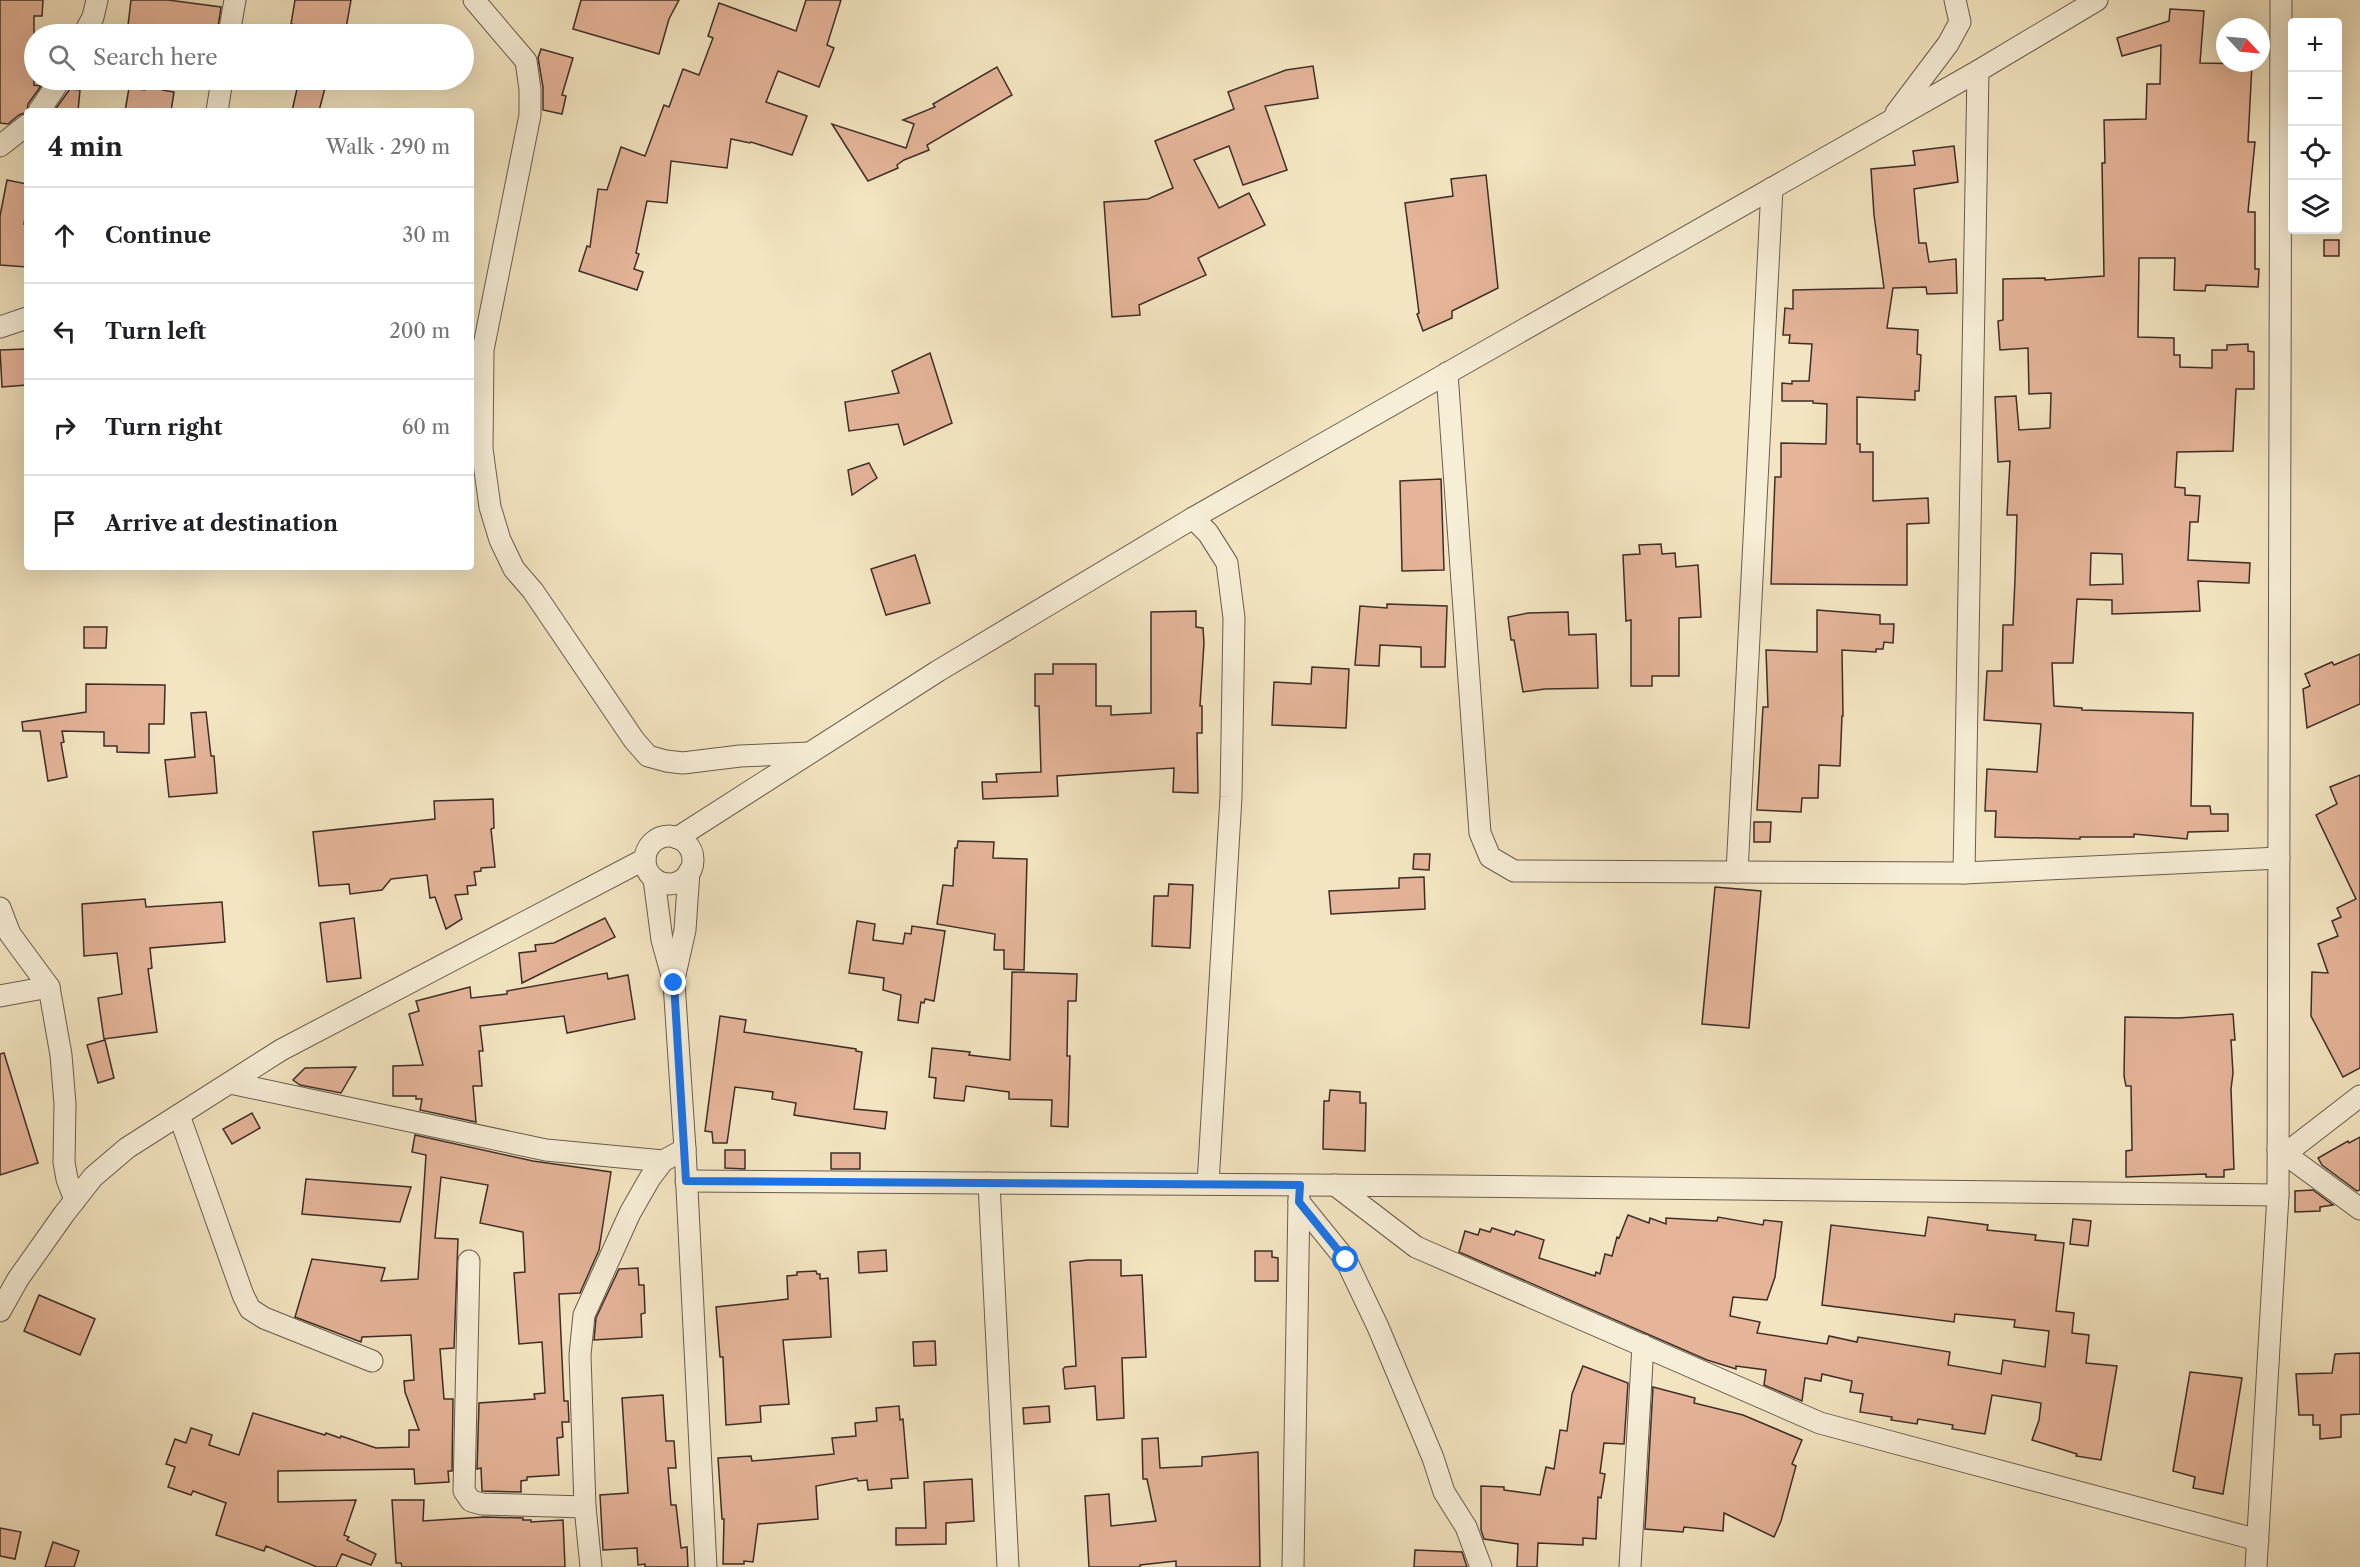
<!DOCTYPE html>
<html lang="en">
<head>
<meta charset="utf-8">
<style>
	body { margin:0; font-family:"Libre Caslon Text",serif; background:#f2f2f2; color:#202124 }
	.controls { position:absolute; right:18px; top:18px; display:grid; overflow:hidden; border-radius:6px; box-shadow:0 6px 24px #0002 }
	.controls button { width:54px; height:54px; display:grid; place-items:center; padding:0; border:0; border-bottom:2px solid #e0e0e0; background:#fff; color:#202124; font:30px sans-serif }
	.compass { position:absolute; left:2216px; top:18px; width:54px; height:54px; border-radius:50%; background:#fff; box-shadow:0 6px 24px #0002; rotate:116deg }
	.stop { position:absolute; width:18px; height:18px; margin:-14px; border:4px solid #1a73e8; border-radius:50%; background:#fff }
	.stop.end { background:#1a73e8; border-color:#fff; box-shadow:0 2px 6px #0008 }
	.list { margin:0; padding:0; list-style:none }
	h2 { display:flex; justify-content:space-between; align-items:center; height:78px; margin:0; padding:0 24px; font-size:26px }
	h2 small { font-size:20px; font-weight:400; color:#757577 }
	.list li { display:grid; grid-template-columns:39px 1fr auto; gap:18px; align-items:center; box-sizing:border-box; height:96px; padding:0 24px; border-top:2px solid #e0e0e0 }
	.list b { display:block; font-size:22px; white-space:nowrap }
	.list em { font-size:20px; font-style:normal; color:#757577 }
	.icon { flex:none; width:33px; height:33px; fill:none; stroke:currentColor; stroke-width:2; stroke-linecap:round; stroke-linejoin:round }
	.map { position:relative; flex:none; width:2360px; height:1567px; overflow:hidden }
	.search { position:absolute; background:#fff; box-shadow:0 6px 24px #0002; left:24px; top:24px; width:450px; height:66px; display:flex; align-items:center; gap:15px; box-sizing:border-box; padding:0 21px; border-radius:33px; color:#757577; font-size:22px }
	.panel { position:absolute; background:#fff; box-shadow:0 6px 24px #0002; left:24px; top:108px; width:450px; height:462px; border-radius:6px }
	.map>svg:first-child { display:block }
</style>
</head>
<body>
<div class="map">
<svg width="2360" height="1567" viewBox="0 0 2360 1567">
	<rect width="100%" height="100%" fill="#f3e5c1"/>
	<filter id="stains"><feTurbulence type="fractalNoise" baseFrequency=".00333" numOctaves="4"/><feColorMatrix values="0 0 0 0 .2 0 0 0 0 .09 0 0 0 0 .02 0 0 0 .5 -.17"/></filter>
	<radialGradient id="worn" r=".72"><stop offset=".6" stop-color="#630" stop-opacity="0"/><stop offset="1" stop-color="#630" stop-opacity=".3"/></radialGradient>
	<!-- building -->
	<g fill="#e5b499" stroke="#3d2e27" stroke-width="1.5" fill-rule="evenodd">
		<polygon points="0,0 43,0 42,16 34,16 34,85 41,86 28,104 27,112 19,115 8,124 0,123"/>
		<polygon points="131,0 168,0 221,7 217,34 127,34"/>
		<polygon points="295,0 351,0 345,34 314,34 316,29 291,24"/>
		<polygon points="581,0 679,0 669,19 659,54 573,29"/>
		<polygon points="806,0 841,0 827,45 834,48 819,87 778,71 766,102 807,116 792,155 751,142 750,143 731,139 727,168 671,161 667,203 647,201 636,253 639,254 634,269 643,272 637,290 579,271 587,246 590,247 598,189 607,190 621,147 645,156 664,105 669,107 683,69 699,75 713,38 708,36 719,3 796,31"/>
		<path d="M2170,9l34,2 -4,52 52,1 -4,78h7l-7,70h7v57h4l-1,18 -52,-2 -1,6 -31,-1 1,-32h-36l-1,79 36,1v17h6v12l32,1v-18h15v-5l21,-1v7l6,1v37h-18l-3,62 -56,1 -2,35 10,1v7l15,1 -2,26h-8l-2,38 62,3 -1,20 -51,-2 2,30 -88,3v-14l-35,-1 -4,64h-21l2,43 28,2v2l111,3 -2,93h19l1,8h17v17l-40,1 -1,7 -53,-5v3h-54v2l-85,-2 1,-26h-11l2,-42 50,3 4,-48 -57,-4 3,-49h15l1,-46h10l2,-46 2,-64h-10l3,-54 -12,1 -3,-65 21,-1 3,34 31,-2 1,-35 -22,1 -1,-46 -28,2 -2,-29 5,-1v-41l42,-1v2l59,-4 -2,-113h3l-1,-43 42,-1 1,-35h13l1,-39 -39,11 -5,-18 52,-17zM2091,553l31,1 1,30 -33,1z"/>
		<polygon points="541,49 573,58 562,95 566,96 562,114 543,110 543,87 538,58"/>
		<polygon points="1313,66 1318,98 1265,106 1287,170 1243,185 1229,146 1194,160 1219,208 1249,193 1265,225 1198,258 1206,275 1139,305 1140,315 1112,317 1104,202 1148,199 1173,188 1155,141 1234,109 1228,92 1286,70"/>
		<polygon points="997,67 1012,95 927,145 929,150 904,160 897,165 898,168 868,181 832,124 906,148 914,124 903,120 935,107 933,104"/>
		<polygon points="147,80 163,81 162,90 174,92 171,111 125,111 129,88 145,90"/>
		<polygon points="299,80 327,80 319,111 292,111"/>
		<polygon points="70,89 80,90 78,111 54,111"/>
		<polygon points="1954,146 1958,182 1914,189 1919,243 1926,243 1929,262 1956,259 1957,293 1927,294 1926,287 1893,288 1887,328 1918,330 1917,354 1921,355 1919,391 1915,391 1915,400 1857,397 1857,444 1860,444 1860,452 1873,452 1873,501 1928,498 1929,523 1907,524 1907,585 1771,584 1775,477 1781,477 1781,443 1826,444 1827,404 1813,403 1813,401 1782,401 1782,383 1792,384 1792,381 1809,381 1812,344 1789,343 1790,335 1783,335 1785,308 1793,309 1793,290 1884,288 1874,215 1871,169 1915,165 1913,151"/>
		<polygon points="1486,175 1498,288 1452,311 1452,318 1423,331 1417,314 1419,313 1405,203 1453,196 1451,179"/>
		<polygon points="7,180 27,184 27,205 24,224 27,224 27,267 0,265 0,216"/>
		<rect x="2324" y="240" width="15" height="16"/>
		<polygon points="25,349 27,385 2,387 0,350"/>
		<polygon points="930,353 952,423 904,445 898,424 849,431 845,402 899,393 892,371"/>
		<polygon points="869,463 877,478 852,495 848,470"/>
		<polygon points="1441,479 1444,570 1402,571 1400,481"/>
		<polygon points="1661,544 1662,554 1675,553 1676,567 1698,565 1701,617 1679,618 1679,676 1652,676 1652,686 1631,686 1631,620 1626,621 1623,555 1640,554 1639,545"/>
		<polygon points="915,555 930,603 886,615 871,569"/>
		<polygon points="1387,604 1447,606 1445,667 1421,667 1421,647 1380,645 1379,666 1355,665 1360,606 1387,608"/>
		<polygon points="1817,610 1880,615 1880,624 1894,624 1893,643 1884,642 1883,649 1876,649 1876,652 1842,650 1843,716 1842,716 1840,766 1819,765 1818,798 1802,798 1801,812 1757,810 1763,707 1768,707 1766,650 1817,652"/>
		<polygon points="1196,611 1196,627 1203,628 1204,643 1200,706 1202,706 1202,733 1197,733 1198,793 1173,792 1174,768 1057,776 1058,796 983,799 982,782 997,782 996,774 1041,772 1039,706 1035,706 1035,674 1053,674 1053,664 1096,664 1096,706 1111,706 1111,715 1151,713 1151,612"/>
		<polygon points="1568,612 1569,635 1596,634 1598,688 1545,689 1523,692 1514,640 1511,640 1508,617 1528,613"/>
		<polygon points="84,627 107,627 106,648 84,648"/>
		<polygon points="2360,654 2360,704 2307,728 2303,689 2310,686 2305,674 2332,662 2334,665"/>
		<polygon points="1312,667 1349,669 1346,728 1272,725 1274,682 1311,684"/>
		<polygon points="86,684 165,685 164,724 149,724 149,753 117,752 117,746 104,746 104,732 62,731 64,742 61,743 67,777 48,781 40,731 23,731 22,722 86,712"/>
		<polygon points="206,712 211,756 214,756 217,793 169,797 165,760 195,757 191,713"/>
		<polygon points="2360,775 2360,1068 2343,1077 2311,1016 2312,972 2328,973 2318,944 2338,936 2332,921 2341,917 2337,908 2356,899 2316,815 2337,804 2330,787"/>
		<polygon points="493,799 494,828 491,829 495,867 481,868 481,871 474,872 476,885 467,886 468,894 455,895 462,919 446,929 435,897 430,898 427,875 391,879 382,890 350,894 349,884 319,886 313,832 435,819 434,801"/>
		<polygon points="1754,822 1771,822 1770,842 1754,842"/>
		<polygon points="958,841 994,842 993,858 1027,859 1024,970 1004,969 1004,950 994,950 995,934 937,924 943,885 953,886 955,848 957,848"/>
		<polygon points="1414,854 1430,854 1429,870 1413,869"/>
		<polygon points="1424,877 1425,909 1331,914 1329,891 1399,888 1399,878"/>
		<polygon points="1169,884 1193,885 1190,948 1152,946 1154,896 1168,896"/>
		<polygon points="1715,887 1761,891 1749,1028 1702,1024"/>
		<polygon points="145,899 146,907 222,902 225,942 150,948 152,968 148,969 157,1032 104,1039 98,998 122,994 117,953 84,956 82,904"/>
		<polygon points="354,918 361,978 327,982 320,923"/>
		<polygon points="605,918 615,937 522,983 519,953 536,951 535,945 554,943"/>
		<polygon points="857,921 875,924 873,940 903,944 905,933 911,934 912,926 945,931 934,1001 925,999 924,1003 921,1002 918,1023 898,1020 901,995 883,990 884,978 849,973"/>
		<polygon points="1012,972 1077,974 1076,1001 1068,1001 1067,1056 1070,1056 1068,1127 1051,1126 1052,1100 1009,1099 1009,1092 966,1086 964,1101 934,1098 936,1078 929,1077 932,1048 970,1052 969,1055 1010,1060"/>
		<polygon points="607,973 608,979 628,975 635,1019 567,1033 564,1016 480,1026 483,1051 479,1051 482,1086 473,1086 476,1122 420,1110 422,1099 416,1099 416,1096 393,1096 393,1066 423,1065 409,1014 419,1011 416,1001 470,987 471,998 507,994 507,991"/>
		<polygon points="2233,1014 2235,1040 2231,1040 2233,1073 2231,1089 2234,1169 2224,1170 2224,1177 2206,1177 2206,1174 2126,1177 2126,1151 2132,1150 2131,1086 2126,1086 2124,1076 2125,1017 2179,1018"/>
		<polygon points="720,1016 746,1020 744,1032 856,1049 856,1051 862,1052 854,1109 887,1112 885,1129 794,1115 796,1103 772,1099 773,1092 735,1087 727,1143 713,1143 712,1132 705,1131"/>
		<polygon points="105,1040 114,1078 98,1083 87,1045"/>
		<polygon points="4,1053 38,1163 0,1175 0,1054"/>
		<polygon points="356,1067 341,1093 300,1085 293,1080 305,1068"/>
		<polygon points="1330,1090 1360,1092 1360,1103 1366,1103 1365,1151 1323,1149 1324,1101 1329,1101"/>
		<polygon points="252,1113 260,1128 232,1144 223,1129"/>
		<polygon points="415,1135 533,1161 611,1172 599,1250 580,1293 559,1294 564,1401 568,1401 569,1422 562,1422 563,1437 557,1438 559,1475 527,1477 527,1480 521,1481 521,1492 482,1491 481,1468 477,1469 479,1403 535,1399 534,1394 545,1393 542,1342 519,1344 514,1273 525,1272 523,1232 480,1223 488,1185 441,1177 435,1238 458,1239 454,1348 440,1349 444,1399 453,1399 452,1471 448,1471 449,1482 415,1484 414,1469 278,1471 278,1502 356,1500 344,1535 349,1537 347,1540 376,1554 371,1565 342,1554 336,1567 317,1567 266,1546 264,1551 216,1535 226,1503 193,1491 191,1495 168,1487 175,1467 166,1464 175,1439 186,1443 191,1428 212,1435 209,1445 239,1455 253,1413 325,1435 326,1433 340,1438 341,1436 376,1448 409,1447 409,1430 419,1430 405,1392 404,1381 414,1380 411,1335 362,1337 361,1342 295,1317 312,1259 385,1268 381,1281 418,1279 426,1155 412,1152"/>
		<polygon points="2360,1137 2360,1190 2357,1191 2322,1165 2318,1158 2348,1141 2349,1143"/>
		<polygon points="725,1150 745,1150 745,1169 725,1168"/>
		<rect x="831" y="1153" width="29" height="16"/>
		<polygon points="306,1179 411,1187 400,1222 302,1214"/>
		<polygon points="2313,1190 2333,1205 2320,1207 2320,1211 2295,1212 2295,1191"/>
		<polygon points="1628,1215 1649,1223 1650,1218 1666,1224 1666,1218 1717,1221 1718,1217 1763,1225 1764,1220 1782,1222 1775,1277 1767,1300 1733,1297 1730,1316 1760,1322 1757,1333 1827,1344 1829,1336 1857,1342 1858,1337 1950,1352 1948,1365 2001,1374 2003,1360 2045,1367 2049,1331 2014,1327 2015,1320 1955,1314 1954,1322 1822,1305 1831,1225 1925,1236 1928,1217 1988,1225 1987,1230 2036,1235 2035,1240 2064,1243 2056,1311 2074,1313 2072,1333 2089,1335 2086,1363 2117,1366 2101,1460 2076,1456 2077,1454 2032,1440 2039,1420 2041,1403 1992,1395 1985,1434 1952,1429 1953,1425 1918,1419 1917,1424 1891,1420 1892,1417 1860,1412 1863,1394 1850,1392 1852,1381 1822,1374 1821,1381 1805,1378 1802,1401 1764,1385 1766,1370 1736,1366 1736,1369 1707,1360 1459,1252 1465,1231 1478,1235 1480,1229 1490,1232 1492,1228 1514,1235 1516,1231 1544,1240 1539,1258 1595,1276 1596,1272 1600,1274 1605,1254 1612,1256 1617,1237 1619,1238"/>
		<polygon points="2073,1219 2091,1221 2088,1246 2070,1244"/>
		<polygon points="886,1250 887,1271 859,1273 858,1252"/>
		<polygon points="1255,1251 1272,1251 1272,1257 1278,1258 1278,1281 1255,1281"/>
		<polygon points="1088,1260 1121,1260 1121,1276 1142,1275 1146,1357 1122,1358 1124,1418 1097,1420 1095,1386 1065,1389 1063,1369 1065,1367 1076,1366 1070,1262"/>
		<polygon points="638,1268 639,1285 644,1285 645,1313 641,1314 642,1337 594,1340 596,1318 619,1269"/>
		<polygon points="816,1271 817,1274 820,1274 820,1279 828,1278 831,1337 783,1340 789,1404 760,1406 761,1422 726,1425 723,1357 720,1357 716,1307 788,1299 787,1276 797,1275 797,1272"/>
		<polygon points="39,1295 95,1319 80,1355 24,1331"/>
		<polygon points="935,1341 936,1365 914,1366 913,1342"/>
		<polygon points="2360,1353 2360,1414 2341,1415 2341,1437 2320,1439 2320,1425 2313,1425 2313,1415 2299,1415 2296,1374 2332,1373 2335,1354"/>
		<polygon points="1583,1366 1628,1383 1624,1444 1604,1443 1600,1473 1605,1474 1601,1498 1598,1497 1596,1539 1583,1538 1583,1545 1538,1543 1537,1567 1517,1567 1518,1544 1484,1539 1481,1530 1481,1486 1504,1487 1504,1490 1540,1495 1546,1467 1554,1469 1560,1430 1567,1431 1572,1394"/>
		<polygon points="2190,1372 2242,1378 2223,1494 2193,1488 2195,1477 2173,1471"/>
		<polygon points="1653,1387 1695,1398 1694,1403 1743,1415 1802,1440 1792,1464 1796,1466 1781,1521 1774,1537 1724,1513 1723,1531 1684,1527 1683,1532 1645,1529"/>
		<polygon points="663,1395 666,1441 674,1441 676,1468 668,1468 671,1505 676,1505 681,1548 687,1547 688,1567 645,1567 645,1564 638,1565 637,1548 603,1550 600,1495 628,1493 622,1398"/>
		<polygon points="899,1406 900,1420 903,1419 908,1478 891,1479 892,1488 868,1490 867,1480 858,1481 857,1478 816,1486 818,1519 758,1524 753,1562 744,1561 744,1564 723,1564 724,1519 722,1519 718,1458 751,1456 752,1461 834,1454 832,1438 856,1436 855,1423 877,1421 876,1408"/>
		<polygon points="1049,1406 1050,1422 1024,1424 1023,1408"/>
		<polygon points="1158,1438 1160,1468 1202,1466 1202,1457 1258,1452 1260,1567 1176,1567 1176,1561 1140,1565 1140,1567 1089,1567 1085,1496 1109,1494 1111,1526 1156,1521 1147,1479 1143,1479 1142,1439"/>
		<polygon points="972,1479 974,1521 946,1523 946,1544 896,1545 896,1528 926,1528 924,1482"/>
		<polygon points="392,1500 424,1500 423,1521 484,1517 523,1518 523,1520 531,1520 531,1522 563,1520 565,1567 402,1567 401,1563 396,1563"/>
		<polygon points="0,1528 21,1532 15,1559 0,1556"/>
		<polygon points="53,1542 79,1551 74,1567 45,1567"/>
		<polygon points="1415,1550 1462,1552 1467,1567 1414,1567"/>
	</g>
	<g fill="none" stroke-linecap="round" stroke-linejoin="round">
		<!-- minor casing -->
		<g stroke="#6a5c4e" stroke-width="23">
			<g id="minor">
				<polyline points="474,0 526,61 530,89 530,115 483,350 482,449 490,507 500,540 514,569 533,591 634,740 648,756 666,761 683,763 740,756 809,753"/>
				<polyline points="84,34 93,17 97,0"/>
				<polyline points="229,34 235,0"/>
				<polyline points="39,111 60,80"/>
				<polyline points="217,111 222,80"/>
				<polyline points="1896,113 1948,44 1960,22 1955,0"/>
				<polyline points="0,146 27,125"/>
				<polyline points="0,327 27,318"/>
				<polyline points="1447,373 1480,833 1490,857 1514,871 1964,873 2279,858"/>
				<polyline points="1193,518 1208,533 1227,563 1234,618 1231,797 1208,1184"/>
				<circle cx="669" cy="860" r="24"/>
				<polyline points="677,838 938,671 1193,518 1978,71 2097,0"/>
				<polyline points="1737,872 1772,188"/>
				<polyline points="1964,873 1978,71"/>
				<polyline points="654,879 662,940 674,983 685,1149 706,1567"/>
				<polyline points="0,908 10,934 49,987 61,1055 65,1104 64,1162 67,1179 75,1200"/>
				<polyline points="674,979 685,930 689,872"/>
				<polyline points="0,996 49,987"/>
				<polyline points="230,1083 546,1150 663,1161"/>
				<polyline points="179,1115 243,1295 250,1309 264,1318 372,1361"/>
				<polyline points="2278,1149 2360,1209"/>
				<polyline points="2285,1154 2360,1096"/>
				<polyline points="686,1181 1452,1186 2278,1195"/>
				<polyline points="989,1183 1008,1567"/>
				<polyline points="1335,1185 1416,1247 1820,1423 2258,1540"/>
				<polyline points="1299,1202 1346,1260 1378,1327 1433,1458 1444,1492 1466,1527 1481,1567"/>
				<polyline points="469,1261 464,1491 471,1501 482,1504 585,1507"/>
				<polyline points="0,1311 18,1279 64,1214 93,1177 127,1148 281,1050 645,859"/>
				<polyline points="591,1567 585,1507 580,1355 584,1315 630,1213 650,1178 663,1161 685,1149"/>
				<polyline points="1293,1567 1299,1198"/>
				<polyline points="1630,1567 1643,1345"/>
				<polyline points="2256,1567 2278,1195 2281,0"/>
			</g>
		</g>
		<!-- minor -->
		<use href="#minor" stroke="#f7eed7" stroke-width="21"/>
	</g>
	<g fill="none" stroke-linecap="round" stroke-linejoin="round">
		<!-- route -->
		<polyline stroke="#1a73e8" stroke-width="8" points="674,983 686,1181 1300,1185 1299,1202 1346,1260"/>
	</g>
	<rect width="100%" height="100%" filter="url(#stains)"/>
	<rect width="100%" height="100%" fill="url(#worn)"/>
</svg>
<div class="controls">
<button>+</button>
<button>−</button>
<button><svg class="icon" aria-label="locate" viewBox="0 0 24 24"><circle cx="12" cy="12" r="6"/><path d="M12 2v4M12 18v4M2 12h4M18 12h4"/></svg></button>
<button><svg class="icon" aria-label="layers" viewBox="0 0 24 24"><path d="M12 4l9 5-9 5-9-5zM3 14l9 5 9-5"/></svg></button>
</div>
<svg class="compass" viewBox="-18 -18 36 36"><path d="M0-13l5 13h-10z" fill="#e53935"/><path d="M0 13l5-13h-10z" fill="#757577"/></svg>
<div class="stop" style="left:1346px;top:1260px"></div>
<div class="stop end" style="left:674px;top:983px"></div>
<div class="search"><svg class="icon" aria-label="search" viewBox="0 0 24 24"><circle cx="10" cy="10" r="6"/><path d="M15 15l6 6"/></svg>Search here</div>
<section class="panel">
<h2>4 min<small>Walk · 290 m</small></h2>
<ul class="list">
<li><svg class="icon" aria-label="ahead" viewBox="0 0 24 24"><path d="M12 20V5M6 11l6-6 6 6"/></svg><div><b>Continue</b></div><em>30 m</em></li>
<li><svg class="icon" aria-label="left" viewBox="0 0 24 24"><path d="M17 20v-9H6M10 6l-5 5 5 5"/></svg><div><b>Turn left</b></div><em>200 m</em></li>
<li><svg class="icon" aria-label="right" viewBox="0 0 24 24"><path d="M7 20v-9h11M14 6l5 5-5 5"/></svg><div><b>Turn right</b></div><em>60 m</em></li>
<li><svg class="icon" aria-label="arrive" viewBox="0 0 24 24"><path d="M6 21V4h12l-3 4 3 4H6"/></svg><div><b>Arrive at destination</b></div></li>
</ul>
</section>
</div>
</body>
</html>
